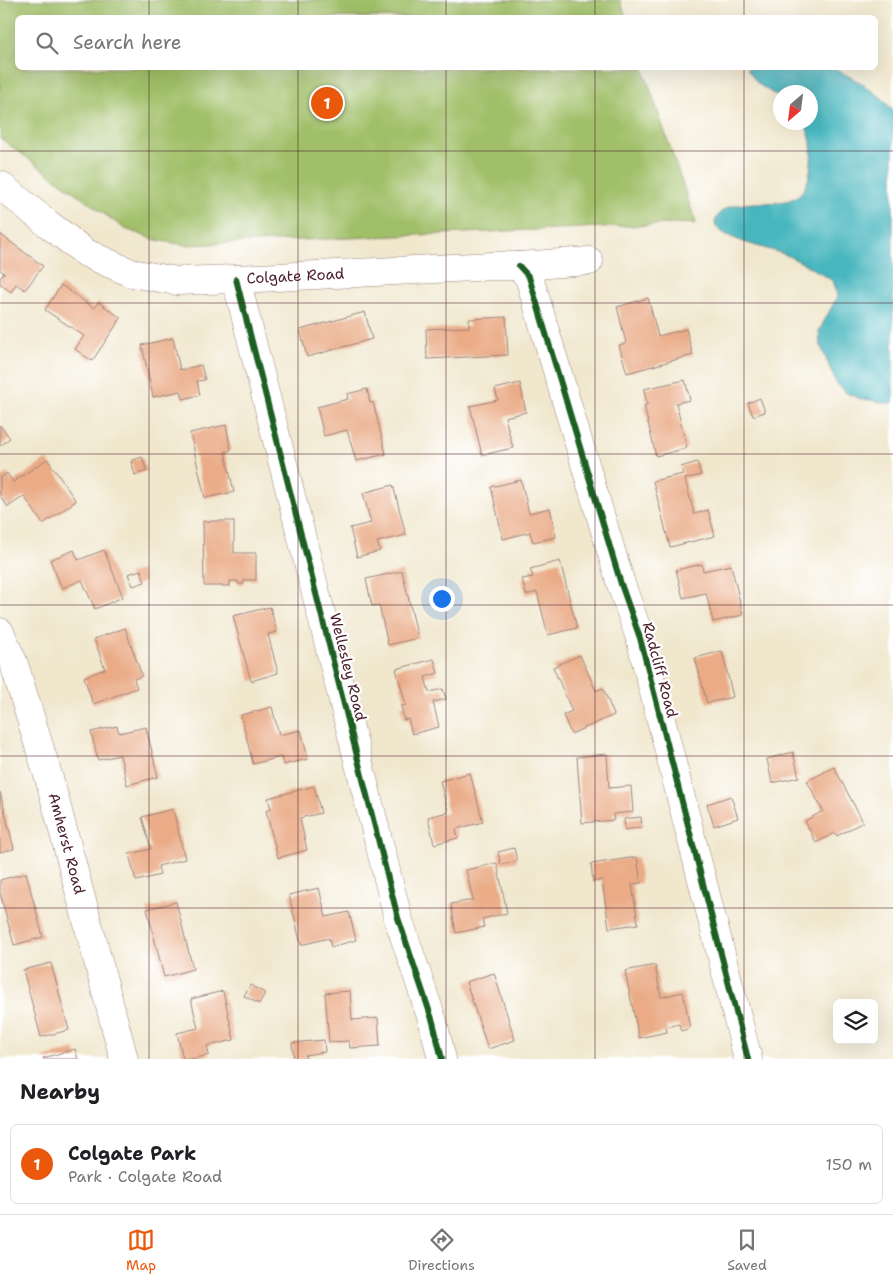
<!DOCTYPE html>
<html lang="en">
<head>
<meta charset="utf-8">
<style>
	body { margin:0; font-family:"Shantell Sans",sans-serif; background:#f2f2f2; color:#202124 }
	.controls { position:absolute; right:15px; bottom:15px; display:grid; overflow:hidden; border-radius:8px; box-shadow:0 5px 20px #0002 }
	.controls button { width:45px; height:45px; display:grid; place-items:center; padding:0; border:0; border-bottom:1px solid #e0e0e0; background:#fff; color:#202124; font:25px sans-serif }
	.compass { position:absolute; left:773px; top:85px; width:45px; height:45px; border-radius:50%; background:#fff; box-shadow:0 5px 20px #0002; rotate:208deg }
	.you { position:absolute; left:441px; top:598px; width:18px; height:18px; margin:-12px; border:4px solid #fff; border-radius:50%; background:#1a73e8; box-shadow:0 0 0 8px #1a73e833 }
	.badge { display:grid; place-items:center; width:32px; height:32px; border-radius:50%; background:#ea580c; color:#fff; font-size:16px; font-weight:700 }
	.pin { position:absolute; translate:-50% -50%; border:2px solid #fff; box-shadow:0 1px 5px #0006 }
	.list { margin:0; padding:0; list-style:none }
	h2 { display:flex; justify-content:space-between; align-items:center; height:65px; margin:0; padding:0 20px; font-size:21px }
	h2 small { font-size:16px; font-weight:400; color:#757577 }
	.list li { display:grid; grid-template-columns:32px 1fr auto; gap:15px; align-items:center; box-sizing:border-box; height:80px; margin:0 10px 10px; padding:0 10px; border:1px solid #e0e0e0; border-radius:8px }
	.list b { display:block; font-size:19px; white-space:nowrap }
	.list p { margin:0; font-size:16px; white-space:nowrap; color:#757577 }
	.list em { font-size:16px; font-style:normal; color:#757577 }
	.icon { flex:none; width:28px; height:28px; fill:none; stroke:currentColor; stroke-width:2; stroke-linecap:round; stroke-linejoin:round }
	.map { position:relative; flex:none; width:893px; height:1059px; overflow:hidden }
	.search { position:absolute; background:#fff; box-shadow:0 5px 20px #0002; left:15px; right:15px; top:15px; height:55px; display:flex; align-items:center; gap:12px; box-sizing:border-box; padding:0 18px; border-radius:8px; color:#757577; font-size:19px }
	.sheet { height:155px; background:#fff }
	nav { display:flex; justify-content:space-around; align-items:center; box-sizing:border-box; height:70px; border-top:1px solid #e0e0e0; background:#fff; font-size:14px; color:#757577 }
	nav a { display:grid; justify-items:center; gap:2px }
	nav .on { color:#ea580c }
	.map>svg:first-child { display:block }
</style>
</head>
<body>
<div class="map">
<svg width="893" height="1059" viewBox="0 0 893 1059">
	<rect width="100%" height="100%" fill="#fff"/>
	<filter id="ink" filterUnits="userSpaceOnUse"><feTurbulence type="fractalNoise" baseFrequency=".02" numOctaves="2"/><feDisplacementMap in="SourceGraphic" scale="10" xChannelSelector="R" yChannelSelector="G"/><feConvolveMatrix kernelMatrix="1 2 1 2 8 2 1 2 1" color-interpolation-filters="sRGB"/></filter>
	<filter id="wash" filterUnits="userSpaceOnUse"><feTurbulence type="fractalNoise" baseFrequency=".0096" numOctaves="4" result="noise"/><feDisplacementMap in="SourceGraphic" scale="20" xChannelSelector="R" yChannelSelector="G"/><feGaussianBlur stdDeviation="1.12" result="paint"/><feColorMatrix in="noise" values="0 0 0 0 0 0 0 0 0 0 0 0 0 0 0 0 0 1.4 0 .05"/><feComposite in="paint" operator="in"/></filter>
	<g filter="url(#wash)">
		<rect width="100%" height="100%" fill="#f0e7cd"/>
		<!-- green -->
		<polygon fill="#a0bf68" stroke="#756f4a" points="0,0 620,0 626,17 18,18 18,68 643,68 696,223 186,245 156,240 125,229 0,138"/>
		<!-- water -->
		<path fill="#47b6be" stroke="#486a74" d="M747,68h87l27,15 22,16 10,12v292h-8l-27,-5 -13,-6 -9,-9 -16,-39 -1,-13 19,-36 -5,-14c-15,-9 -31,-19 -47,-26 -13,-6 -69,-16 -71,-32 0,-3 3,-7 5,-10 5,-5 10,-7 17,-8 36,-7 70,10 74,-42 1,-18 1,-25 -7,-40l6,-1v-30h-30v6l-22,-14z"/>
		<g id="blocks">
			<!-- building -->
			<g fill="#eaab86">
				<polygon points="0,234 43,266 25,290 16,284 11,292 0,284 0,278 4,273 0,270"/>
				<polygon points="61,285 94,308 98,302 121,318 92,361 75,349 84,336 45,310"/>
				<polygon points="648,298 658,336 686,329 693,355 627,373 619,345 626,343 617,307"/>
				<polygon points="365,312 372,339 307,357 300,330"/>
				<polygon points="506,317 508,355 427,359 426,329 469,327 469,319"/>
				<polygon points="173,338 180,370 201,365 205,380 197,381 200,395 183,399 181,391 153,397 142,345"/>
				<polygon points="685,380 690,400 676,403 687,448 656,456 644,406 647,405 644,389"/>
				<polygon points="520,383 526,412 505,417 513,448 482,455 470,406 498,400 495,389"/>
				<polygon points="367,389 370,403 373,402 386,454 356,461 347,430 324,436 317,407 348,399 347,394"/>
				<polygon points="760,398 765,412 753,416 748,403"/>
				<polygon points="0,425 10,438 0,446"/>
				<polygon points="226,425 231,450 225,452 234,492 205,498 190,433"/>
				<polygon points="142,457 147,471 135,475 131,461"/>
				<polygon points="47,459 76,501 43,524 24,496 8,507 0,496 0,478 7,473 13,482"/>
				<polygon points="697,462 701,475 685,479 694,514 708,510 715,536 670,547 653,481 683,474 681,467"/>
				<polygon points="521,480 529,513 550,508 556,537 533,542 530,532 503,539 491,487"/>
				<polygon points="393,485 406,535 377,542 380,551 357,557 350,528 371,523 363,493"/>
				<polygon points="203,521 234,521 234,553 256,553 256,580 244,580 244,584 238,584 238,581 230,581 230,586 204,586"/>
				<polygon points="74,550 78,560 104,550 123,597 95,609 82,580 62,588 50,560"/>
				<polygon points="560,561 577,628 548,635 537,592 526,595 522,579 533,577 530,569"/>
				<polygon points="702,564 703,571 731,565 743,615 713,622 706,593 683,598 676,570"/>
				<polygon points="141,570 145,582 133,586 128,574"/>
				<polygon points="402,571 418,638 388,645 379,605 372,606 366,579"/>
				<polygon points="270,607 277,632 268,634 278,673 251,681 233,616"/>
				<polygon points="125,628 142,676 134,679 137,688 93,704 84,677 105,669 94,639"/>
				<polygon points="722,651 733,697 707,703 695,658"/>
				<polygon points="580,655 596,691 603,688 614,715 571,734 563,715 572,711 553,667"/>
				<polygon points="434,659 438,673 425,677 429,692 443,689 446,699 433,702 439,727 412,734 408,719 404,720 401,706 406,705 396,669"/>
				<polygon points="272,707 279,735 301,730 308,759 283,765 281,757 253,764 241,715"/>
				<polygon points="117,726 119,733 146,727 158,777 127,785 120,755 98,760 91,732"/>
				<polygon points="793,752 799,777 772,783 767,759"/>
				<polygon points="607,754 609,788 631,786 633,812 613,814 614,820 582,823 577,757"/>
				<polygon points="834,767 863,822 837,836 835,833 816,843 805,821 823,811 807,781"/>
				<polygon points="470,773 483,822 456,829 458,838 434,844 428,817 448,812 440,781"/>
				<polygon points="314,786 321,813 300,818 307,850 278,858 266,811 271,809 268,798"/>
				<polygon points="0,792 14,849 0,852"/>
				<polygon points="731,796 738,818 714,826 707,804"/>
				<polygon points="173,809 185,859 158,866 160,875 136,881 129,854 151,849 142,817"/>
				<polygon points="641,817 642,827 625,830 624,819"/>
				<polygon points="514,848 517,861 501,865 498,852"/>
				<polygon points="637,857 641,883 632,884 638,924 609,928 602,880 593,882 591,864"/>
				<polygon points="497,863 507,913 482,919 484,927 456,933 451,904 473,900 466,870"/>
				<polygon points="26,873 43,937 14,945 0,893 0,880"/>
				<polygon points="319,888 326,917 349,912 356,940 331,947 329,938 301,945 289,895"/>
				<polygon points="176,902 193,969 164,977 147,909"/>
				<polygon points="51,963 69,1030 41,1037 23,970"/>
				<polygon points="655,965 661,997 683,992 690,1028 681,1031 679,1024 666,1027 667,1032 639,1038 625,971"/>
				<polygon points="494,973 515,1040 488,1049 466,982"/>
				<polygon points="250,985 265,993 259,1004 244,996"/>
				<polygon points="223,991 234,1040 207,1046 209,1055 191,1059 183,1059 177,1033 198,1028 191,999"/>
				<polygon points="350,991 352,1020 378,1018 380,1046 350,1048 349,1041 329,1042 325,993"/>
				<polygon points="324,1040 325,1052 305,1055 306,1059 294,1059 292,1043"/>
				<polygon points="75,1049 78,1059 43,1059 43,1058"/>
			</g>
		</g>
	</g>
	<g filter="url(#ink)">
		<use href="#blocks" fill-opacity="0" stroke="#9d837c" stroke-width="1"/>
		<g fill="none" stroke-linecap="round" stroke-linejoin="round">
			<!-- minor casing -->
			<g stroke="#9d837c" stroke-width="29">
				<g id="minor">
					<path id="s1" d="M0,185l47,38 39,30 45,20 46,8 59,-2 257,-13h26l70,-5"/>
					<polyline points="519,266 529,277 621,584 640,638 748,1059"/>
					<polyline points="236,279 309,566 398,918 433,1022 442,1059"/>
					<path id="s2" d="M0,632l14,32 37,121 73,274"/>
				</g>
			</g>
			<!-- minor -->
			<use href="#minor" stroke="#fff" stroke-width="28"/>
			<!-- cycleway casing -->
			<g stroke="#fff" stroke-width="9">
				<g id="cycleway">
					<polyline points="519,266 529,277 621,584 640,638 748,1059"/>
					<polyline points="236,279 309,566 398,918 433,1022 442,1059"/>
				</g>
			</g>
			<!-- cycleway -->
			<use href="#cycleway" stroke="#1b5e20" stroke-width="6"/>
		</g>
	</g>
	<!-- grid -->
	<path fill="none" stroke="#4a1f2b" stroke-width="1" stroke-opacity="0.55" d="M149,0v18M298,0v18M446,0v18M595,0v18M744,0v18M149,68v991M298,68v991M446,68v991M595,68v991M744,68v991M0,151h893M0,303h893M0,454h893M0,605h893M0,756h893M0,908h893"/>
	<g text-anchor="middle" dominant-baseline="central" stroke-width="4.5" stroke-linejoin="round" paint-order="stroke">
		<!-- street labels -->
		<g font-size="15" fill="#4a1f2b" stroke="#fff">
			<text stroke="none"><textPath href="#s1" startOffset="324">Colgate Road</textPath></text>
			<text transform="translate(348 667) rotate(76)">Wellesley Road</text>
			<text transform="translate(660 670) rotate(75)">Radcliff Road</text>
			<text stroke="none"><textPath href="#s2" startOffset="222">Amherst Road</textPath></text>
		</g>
	</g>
</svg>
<div class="controls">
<button><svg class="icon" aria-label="layers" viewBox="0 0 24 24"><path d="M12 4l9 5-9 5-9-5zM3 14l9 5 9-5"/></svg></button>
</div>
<svg class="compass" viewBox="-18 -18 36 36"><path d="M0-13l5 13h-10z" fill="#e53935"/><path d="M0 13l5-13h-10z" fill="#757577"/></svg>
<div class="you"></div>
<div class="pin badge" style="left:327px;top:103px">1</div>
<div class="search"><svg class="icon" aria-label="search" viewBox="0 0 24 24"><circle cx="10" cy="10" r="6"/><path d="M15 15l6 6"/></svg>Search here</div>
</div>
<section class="sheet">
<h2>Nearby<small></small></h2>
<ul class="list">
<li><span class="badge">1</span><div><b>Colgate Park</b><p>Park · Colgate Road</p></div><em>150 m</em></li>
</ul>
</section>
<nav>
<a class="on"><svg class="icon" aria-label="map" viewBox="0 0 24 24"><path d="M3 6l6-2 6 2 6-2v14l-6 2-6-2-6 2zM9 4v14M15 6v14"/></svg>Map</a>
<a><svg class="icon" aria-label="directions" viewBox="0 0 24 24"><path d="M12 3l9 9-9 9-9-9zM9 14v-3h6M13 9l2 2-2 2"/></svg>Directions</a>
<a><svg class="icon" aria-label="saved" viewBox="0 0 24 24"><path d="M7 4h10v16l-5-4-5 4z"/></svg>Saved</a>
</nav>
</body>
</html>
